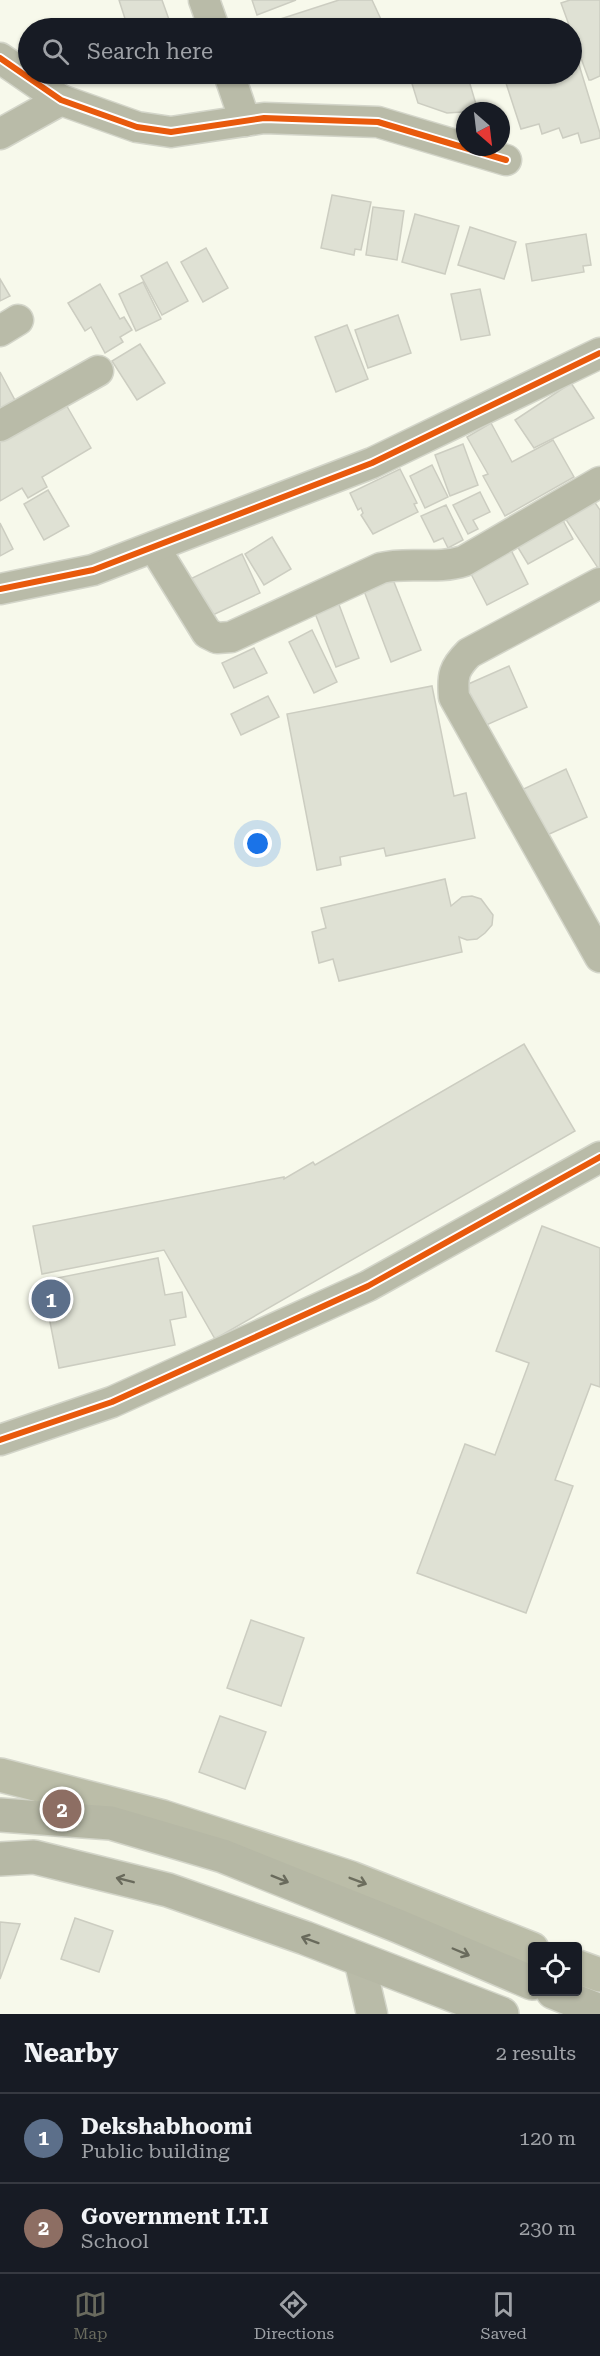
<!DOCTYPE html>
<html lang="en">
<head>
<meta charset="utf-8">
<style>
	body { margin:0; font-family:"Roboto Serif",serif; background:#242831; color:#f1f3f6 }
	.controls { position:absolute; right:18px; bottom:18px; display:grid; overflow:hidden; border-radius:6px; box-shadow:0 2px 4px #0004 }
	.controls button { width:54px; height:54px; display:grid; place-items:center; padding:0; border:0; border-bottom:2px solid #363941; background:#171b24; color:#f1f3f6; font:30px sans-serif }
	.compass { position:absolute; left:456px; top:102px; width:54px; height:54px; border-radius:50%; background:#171b24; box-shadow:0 2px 4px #0004; rotate:152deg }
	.you { position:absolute; left:258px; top:844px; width:21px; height:21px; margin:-15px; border:4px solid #fff; border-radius:50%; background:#1a73e8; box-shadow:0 0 0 9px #1a73e833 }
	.badge { display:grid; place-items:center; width:39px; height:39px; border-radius:50%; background:#696a5e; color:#fff; font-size:20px; font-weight:700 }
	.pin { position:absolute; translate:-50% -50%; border:3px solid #fff; box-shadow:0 2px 6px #0006 }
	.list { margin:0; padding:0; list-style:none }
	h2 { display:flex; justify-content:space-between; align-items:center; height:78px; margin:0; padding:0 24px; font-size:26px }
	h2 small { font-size:20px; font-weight:400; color:#9ea1a6 }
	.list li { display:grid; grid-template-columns:39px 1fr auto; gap:18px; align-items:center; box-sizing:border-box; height:90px; padding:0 24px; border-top:2px solid #363941 }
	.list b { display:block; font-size:22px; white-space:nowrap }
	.list p { margin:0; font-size:20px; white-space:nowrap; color:#9ea1a6 }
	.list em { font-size:20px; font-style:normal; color:#9ea1a6 }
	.icon { flex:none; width:33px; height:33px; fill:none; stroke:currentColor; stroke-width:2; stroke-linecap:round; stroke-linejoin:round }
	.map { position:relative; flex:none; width:600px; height:2014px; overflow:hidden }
	.search { position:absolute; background:#171b24; box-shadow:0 2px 4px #0004; left:18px; right:18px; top:18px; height:66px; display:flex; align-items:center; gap:15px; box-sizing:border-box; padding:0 21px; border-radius:33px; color:#9ea1a6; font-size:22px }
	.sheet { height:258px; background:#171b24 }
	nav { display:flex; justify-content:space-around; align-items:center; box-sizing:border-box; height:84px; border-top:2px solid #363941; background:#171b24; font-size:16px; color:#9ea1a6 }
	nav a { display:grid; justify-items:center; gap:3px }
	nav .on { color:#696a5e }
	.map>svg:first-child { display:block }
</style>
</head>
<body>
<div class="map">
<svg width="600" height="2014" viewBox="0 0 600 2014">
	<rect width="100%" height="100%" fill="#f7f9eb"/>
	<!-- building -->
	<g fill="#dfe1d4" stroke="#cccdc1" stroke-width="1.5">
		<polygon points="119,0 162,0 172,28 128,28"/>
		<polygon points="252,0 296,0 257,15"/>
		<polygon points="339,0 372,0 385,28 270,28 268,23"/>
		<polygon points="570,0 600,0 600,76 591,80 589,80 561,3"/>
		<polygon points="572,42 600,133 600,138 581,143 578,133 563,138 559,128 542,134 539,124 521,129 503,74 572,74"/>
		<polygon points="409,74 467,74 478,111 447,113 418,103"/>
		<polygon points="332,195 371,202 361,250 355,249 354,255 321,248"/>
		<polygon points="373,207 404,211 397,260 366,255"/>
		<polygon points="415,214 459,226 445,274 402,262"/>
		<polygon points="470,227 516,242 504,279 458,265"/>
		<polygon points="586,234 591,265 583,266 584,272 532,281 526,244"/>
		<polygon points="206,248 228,288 203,302 181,262"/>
		<polygon points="167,262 188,301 162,315 141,276"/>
		<polygon points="0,279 10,296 0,301"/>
		<polygon points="143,282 161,319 136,331 119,294"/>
		<polygon points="100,284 120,319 124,317 132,330 120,337 123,342 105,353 91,327 85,331 68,303"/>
		<polygon points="480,289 490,335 461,340 451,294"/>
		<polygon points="398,315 411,353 368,368 355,330"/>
		<polygon points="347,325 368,379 336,392 315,337"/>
		<polygon points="140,344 165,383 137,400 112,361"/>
		<polygon points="0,372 17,404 0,413"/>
		<polygon points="571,383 594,418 534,448 515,420"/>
		<polygon points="61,396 91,448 42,477 47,487 28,498 22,488 0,501 0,431"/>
		<polygon points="491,423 512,462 553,440 574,477 505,516 483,476 488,474 467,437"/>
		<polygon points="463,444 478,485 450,496 435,455"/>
		<polygon points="432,465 448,497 425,508 410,476"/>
		<polygon points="400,469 417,503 414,504 418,512 373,534 361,515 363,513 361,508 358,510 350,493"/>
		<polygon points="48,490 69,526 44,540 24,504"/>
		<polygon points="587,491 600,510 600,571 559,509"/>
		<polygon points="480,492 490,512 473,520 478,529 468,534 453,505"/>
		<polygon points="446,505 463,540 448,548 443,538 434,542 421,516"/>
		<polygon points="560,515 573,539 528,564 514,541"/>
		<polygon points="0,523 13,549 0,556"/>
		<polygon points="272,537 291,569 264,585 245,554"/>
		<polygon points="507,542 528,584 487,605 469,570"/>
		<polygon points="242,554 260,593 202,620 184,582"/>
		<polygon points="390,572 421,650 391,662 361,583"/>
		<polygon points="335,594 359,658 336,667 311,603"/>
		<polygon points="312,630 337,682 314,693 289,642"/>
		<polygon points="254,648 267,673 234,688 222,663"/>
		<polygon points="509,666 527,707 475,730 457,689"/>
		<polygon points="432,686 454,796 466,793 475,838 386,856 384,848 340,857 341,865 317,870 287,714"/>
		<polygon points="268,696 279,717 241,735 231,714"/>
		<polygon points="566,769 587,817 536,840 515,793"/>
		<polygon points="445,879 451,906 462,897 472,896 481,899 493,915 492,925 485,933 477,939 467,940 459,937 462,952 339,981 333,959 319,963 312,932 326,928 321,908"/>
		<polygon points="524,1044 575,1131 215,1339 164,1250 42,1274 33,1226 284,1177 284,1179 313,1162 315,1165"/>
		<polygon points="542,1226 600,1248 600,1387 591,1384 555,1480 573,1486 526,1613 417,1573 465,1444 495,1455 529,1363 496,1351"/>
		<polygon points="158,1258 165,1295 182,1292 186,1317 170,1320 175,1345 59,1368 42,1281"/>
		<polygon points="251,1620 304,1638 281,1706 227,1688"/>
		<polygon points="220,1716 266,1732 245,1789 199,1772"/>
		<polygon points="75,1918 113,1931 99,1972 61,1959"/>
		<polygon points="0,1922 20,1924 0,1979"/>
	</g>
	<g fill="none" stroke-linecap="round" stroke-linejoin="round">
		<!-- street casing -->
		<g stroke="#d3d5c9" stroke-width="33">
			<g id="street">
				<polyline points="204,0 214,28"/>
				<polyline points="0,58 61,100 137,127 171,132 264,118 378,122 506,160"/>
				<polyline points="229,74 245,121"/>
				<polyline points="0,134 61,100"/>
				<polyline points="0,331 18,320"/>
				<polyline points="0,426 98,371"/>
				<path d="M154,547l53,86 10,5 14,-1 150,-69c27,-7 56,2 83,-7l136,-79"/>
				<path d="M600,583l-131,70c-15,15 -17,22 -15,44l146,260"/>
				<polyline points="0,589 93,570 372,463 600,353"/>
				<polyline points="0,1440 112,1402 368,1286 600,1157"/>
				<polyline points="359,1959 372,2014"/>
			</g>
		</g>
		<!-- primary casing -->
		<g stroke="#d3d5c9" stroke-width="36">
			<g id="primary">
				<polyline points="0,1775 163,1817 351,1878 532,1949"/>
				<polyline points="578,1967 600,1975"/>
			</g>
		</g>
		<!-- highway casing -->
		<g stroke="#d3d5c9" stroke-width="36">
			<g id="highway">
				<polyline points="0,1815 111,1823 223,1856 398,1926 532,1983"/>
				<polyline points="0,1859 34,1857 168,1890 305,1938 502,2014"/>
				<polyline points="553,1992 600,2011"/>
			</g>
		</g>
		<!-- street -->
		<use href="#street" stroke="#b9bba8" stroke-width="30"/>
		<!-- primary -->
		<use href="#primary" stroke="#bbbda8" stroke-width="33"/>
		<!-- highway -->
		<use href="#highway" stroke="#b6b8a5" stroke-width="33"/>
		<!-- cycleway casing -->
		<g stroke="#fff" stroke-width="10">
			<g id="cycleway">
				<polyline points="0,58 61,100 137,127 171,132 264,118 378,122 506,160"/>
				<polyline points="0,589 93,570 372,463 600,353"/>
				<polyline points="0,1440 112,1402 368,1286 600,1157"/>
			</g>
		</g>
		<!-- cycleway -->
		<use href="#cycleway" stroke="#e8590c" stroke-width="6"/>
	</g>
	<!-- one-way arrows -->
	<defs><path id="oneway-shaft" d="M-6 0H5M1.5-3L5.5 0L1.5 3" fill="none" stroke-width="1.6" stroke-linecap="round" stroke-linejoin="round" transform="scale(1.5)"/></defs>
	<g stroke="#696a5c">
		<use href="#oneway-shaft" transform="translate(280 1879) rotate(22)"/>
		<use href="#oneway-shaft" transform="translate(125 1880) rotate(-166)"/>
		<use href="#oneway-shaft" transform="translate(310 1940) rotate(-160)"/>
		<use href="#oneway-shaft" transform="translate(461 1952) rotate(23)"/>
	</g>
	<use stroke="#6c6d5d" href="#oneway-shaft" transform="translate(358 1881) rotate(21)"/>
</svg>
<div class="controls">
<button><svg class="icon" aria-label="locate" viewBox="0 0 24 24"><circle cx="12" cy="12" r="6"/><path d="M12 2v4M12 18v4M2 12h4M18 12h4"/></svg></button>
</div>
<svg class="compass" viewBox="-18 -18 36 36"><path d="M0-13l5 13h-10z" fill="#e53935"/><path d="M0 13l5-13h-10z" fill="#9ea1a6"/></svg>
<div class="you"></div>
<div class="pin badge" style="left:51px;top:1299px;background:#5c6f8a">1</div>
<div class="pin badge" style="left:62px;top:1809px;background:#8d6e63">2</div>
<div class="search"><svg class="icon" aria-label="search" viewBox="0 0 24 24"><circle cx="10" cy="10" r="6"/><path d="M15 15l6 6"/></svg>Search here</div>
</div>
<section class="sheet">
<h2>Nearby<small>2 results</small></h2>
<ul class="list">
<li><span class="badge" style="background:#5c6f8a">1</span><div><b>Dekshabhoomi</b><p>Public building</p></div><em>120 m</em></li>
<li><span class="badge" style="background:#8d6e63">2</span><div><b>Government I.T.I</b><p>School</p></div><em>230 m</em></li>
</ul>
</section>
<nav>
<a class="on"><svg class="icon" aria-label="map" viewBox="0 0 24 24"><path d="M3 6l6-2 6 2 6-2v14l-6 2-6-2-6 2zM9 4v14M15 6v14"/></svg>Map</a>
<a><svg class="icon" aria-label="directions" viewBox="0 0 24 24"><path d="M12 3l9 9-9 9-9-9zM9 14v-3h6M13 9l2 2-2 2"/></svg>Directions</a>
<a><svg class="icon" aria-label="saved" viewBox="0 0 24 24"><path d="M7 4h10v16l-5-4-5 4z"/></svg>Saved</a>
</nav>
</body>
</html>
